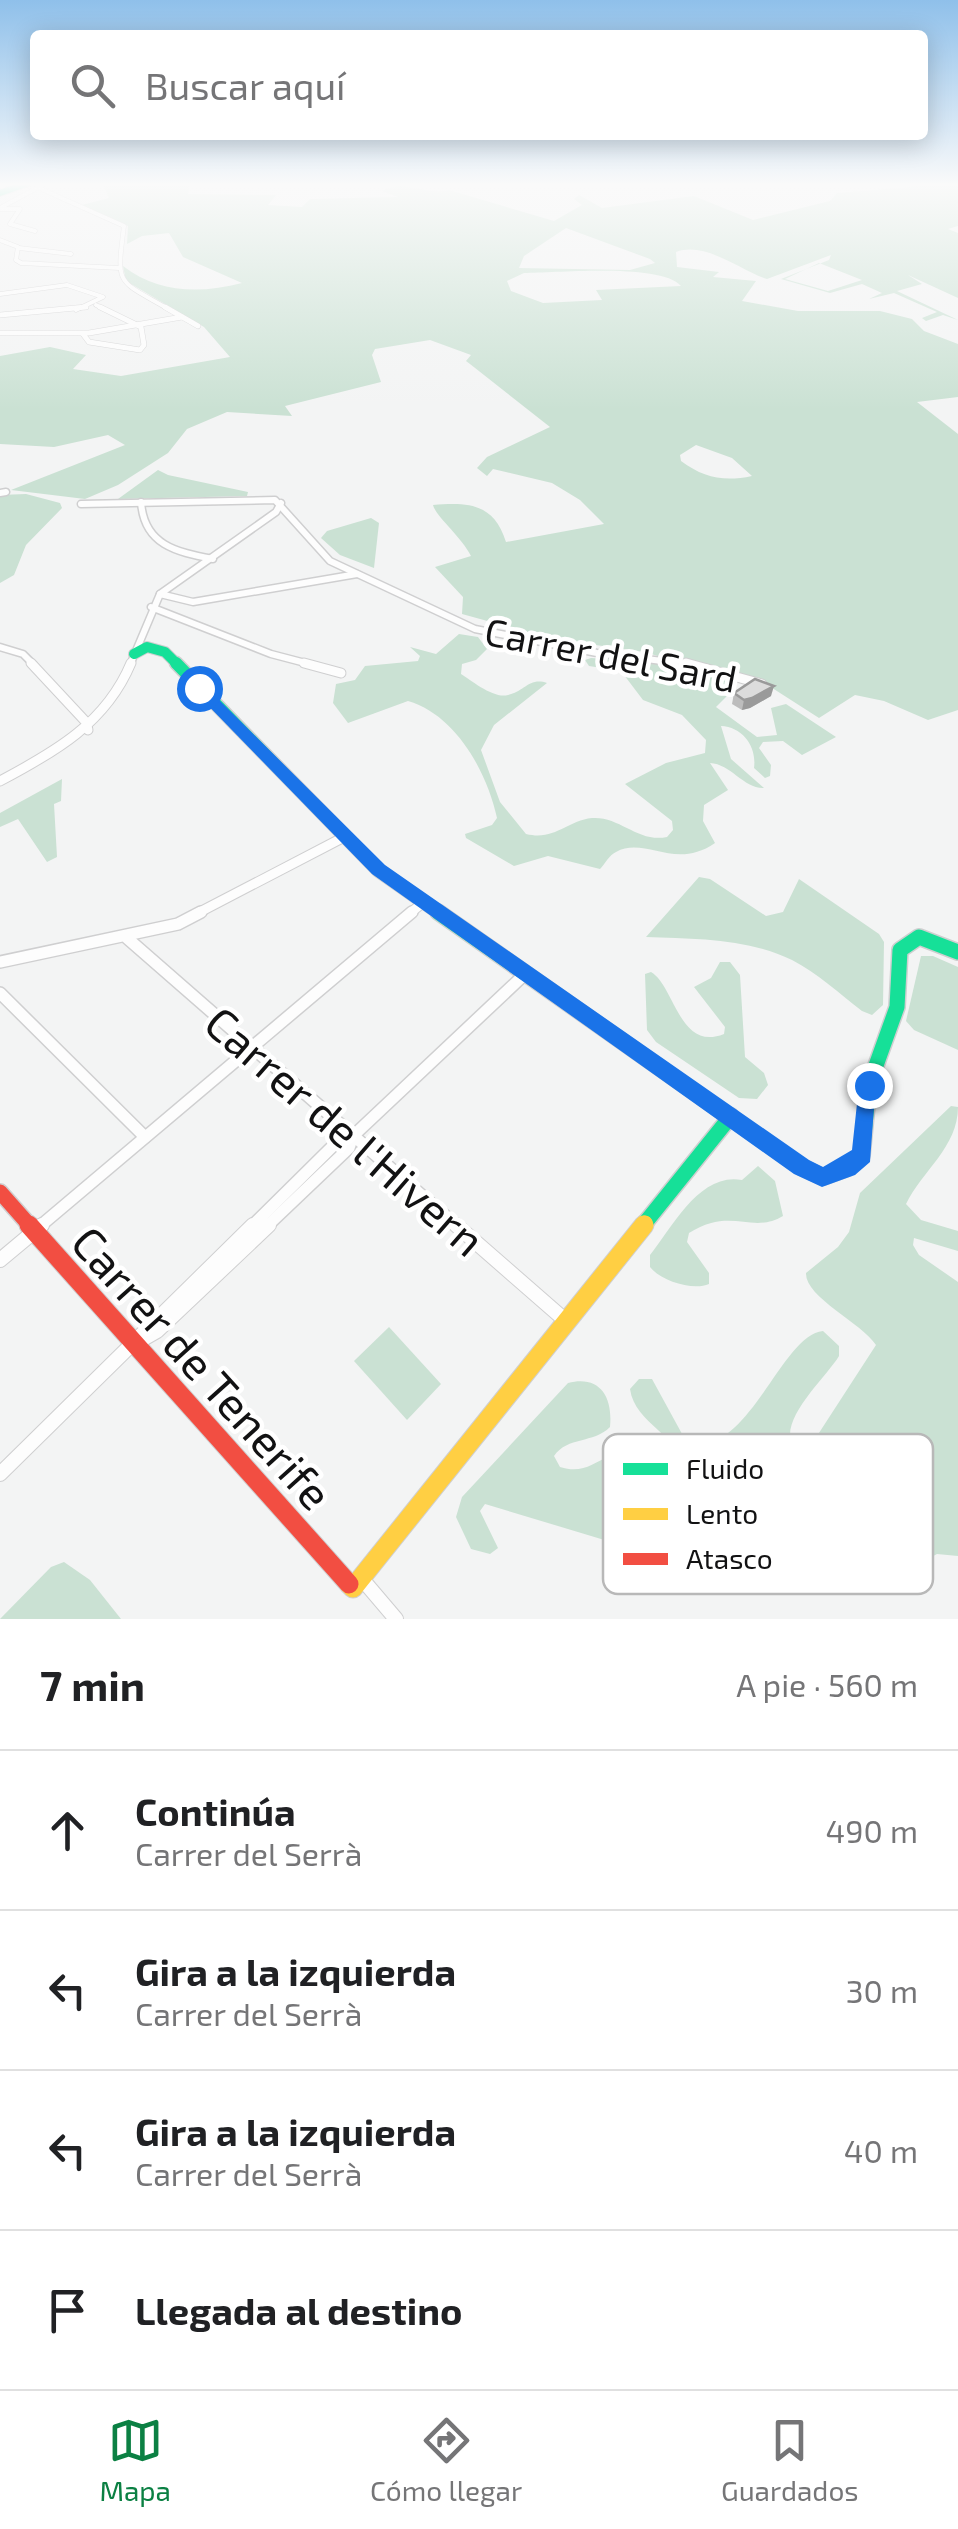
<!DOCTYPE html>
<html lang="es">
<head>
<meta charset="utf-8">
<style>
	body { margin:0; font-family:"Exo 2",sans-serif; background:#f2f2f2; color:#202124 }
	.stop { position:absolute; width:30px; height:30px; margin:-22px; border:8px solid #1a73e8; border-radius:50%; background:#fff }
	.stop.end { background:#1a73e8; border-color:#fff; box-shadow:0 2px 10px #0008 }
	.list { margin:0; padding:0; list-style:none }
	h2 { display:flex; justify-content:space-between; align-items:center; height:130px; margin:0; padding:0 40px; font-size:42px }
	h2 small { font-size:32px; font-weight:400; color:#757577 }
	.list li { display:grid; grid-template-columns:65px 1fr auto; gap:30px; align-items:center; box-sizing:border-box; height:160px; padding:0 40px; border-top:2px solid #e0e0e0 }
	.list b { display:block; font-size:38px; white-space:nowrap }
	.list p { margin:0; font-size:32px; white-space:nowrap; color:#757577 }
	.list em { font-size:32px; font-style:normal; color:#757577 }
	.icon { flex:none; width:55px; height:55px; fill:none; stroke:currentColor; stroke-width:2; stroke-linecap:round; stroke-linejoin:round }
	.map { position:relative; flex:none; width:958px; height:1619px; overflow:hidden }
	.search { position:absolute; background:#fff; box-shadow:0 5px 25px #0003; left:30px; right:30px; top:30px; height:110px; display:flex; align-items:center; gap:25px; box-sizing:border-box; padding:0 35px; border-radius:10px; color:#757577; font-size:38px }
	.sheet { height:770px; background:#fff }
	nav { display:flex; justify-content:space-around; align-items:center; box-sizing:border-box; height:140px; border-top:2px solid #e0e0e0; background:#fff; font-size:28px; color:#757577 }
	nav a { display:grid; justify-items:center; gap:5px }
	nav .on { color:#0b8043 }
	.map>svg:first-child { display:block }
</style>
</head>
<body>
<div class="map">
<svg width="958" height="1619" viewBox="0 0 958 1619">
	<rect width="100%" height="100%" fill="#f3f4f4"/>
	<!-- green -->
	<g fill="#cae1d3" fill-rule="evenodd">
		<path d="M102,183h88l-2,11 88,1 -8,10 34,2 8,-8 88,-2 -16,-6c21,-12 45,5 67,-1l105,31 28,-16 -8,-6 5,-4 23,13 92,-12 59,24 77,-19 7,-8 121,-10v43l-10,3 10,4v65l-50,-23 14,9 -25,7 61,29 -15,-5 -17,6 -4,-3 15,-6 -43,-19 -25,6 13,-6 -20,-9 -32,9 -49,-14 48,-19 2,-5 -64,24c-26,-8 -61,-38 -91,-27l1,15 42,5 -6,5 43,4 -14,20 56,10h82l32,8 12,12 34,13v53l-41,5 41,32v276l-30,10 -44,-19 -29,-6 -36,23 -53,-34 -42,-7 -79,-25 -92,-13 -91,-25 1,-17 -28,-30 36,-11c-10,-20 -35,-39 -38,-51 37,-3 61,-1 73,37l98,-18 -24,-24 -28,-17 -59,-14 -6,7 -10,-8 10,-11 63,-30 -80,-63 -4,-3 5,-6 -41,-15 -55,9 -3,6 9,27 -96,24 7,10 -65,-4 -40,17 -19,24 -50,32 -33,14 -74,-9 114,-45 -17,-10 -54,12 -54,-3v-88l50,-9 36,8 -13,14 48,7 109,-19 -26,-30 -78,-46 -3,-15c34,27 77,28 119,17l-59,-26 -14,-24 -27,3 -15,8 1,-18 -50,-20 31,-8zM566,228l84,31 5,4 -25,7 -111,-2 5,-12zM819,263l43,17 -34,11 -43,-12zM524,273c33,0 137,-10 157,13l-85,4 6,10 -59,3 -32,-12 -4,-10zM696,445l36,13 20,18c-28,6 -48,2 -71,-15l-1,-6z"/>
		<polygon points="158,470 168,475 248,492 247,496 118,499"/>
		<polygon points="26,494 60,503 62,508 26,545 14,575 0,583 0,495"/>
		<polygon points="371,518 379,523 374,568 340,555 321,538 327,531"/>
		<path d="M459,634l19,3 9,12 -11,11 -14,4 -1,10c11,7 33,25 47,21 16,-3 21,-18 39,-12l-53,42 -13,25 19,52 26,32c29,7 40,-13 66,-16 28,-2 46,25 75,19l6,-7 -1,-9 -47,-37 41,-21 39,-10 1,-13 -24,-25 -39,-15 -22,-29 -32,-5 -4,-6 6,-2 66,4 76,21 1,6 -18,18 41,30 20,-2 -6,-27 15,-4 50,33 -34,18 -19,-14 -20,1 -4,6 12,17 -1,11 -5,2 -11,-10c3,-21 -11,-41 -33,-42l10,33 33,29c-20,1 -33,-24 -54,-25l18,27 -24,15 -1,16 12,22c-40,28 -70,-7 -99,9 -7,3 -11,12 -16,17l-52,-13 -34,10 -48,-28 -1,-4 27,-9 5,-7c-10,-46 -41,-103 -89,-117l-60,22 -15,-20 3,-19 19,-4 10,-14 53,-5 2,-5 -10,-9 26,7z"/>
		<polygon points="62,779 61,801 54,804 57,857 47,862 18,819 0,827 0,813"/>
		<path d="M699,877l11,2 56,37 17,-4 16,-33 80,55 5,8 -1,63 -11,10 -10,-4c-22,-17 -45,-38 -70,-51 -45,-22 -97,-21 -146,-23z"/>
		<polygon points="921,956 933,956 958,967 958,1050 914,1030 906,1021"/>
		<path d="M720,962h10l10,13 5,82 19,16 4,12 -11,14 -18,-1 -83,-56 -9,-12 -2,-56 6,-2c24,14 28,80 73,62l1,-7 -31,-40 17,-9z"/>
		<path d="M951,1106l7,1c0,40 -36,64 -52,97l15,16 37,11v20l-44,-13 -1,7 6,10 39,27v274l-21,-2 -65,35 -44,1 -217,-48 -126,-38 -5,7 18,37 -8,6 -19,-5 -15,-32 6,-20 106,-114c32,-8 45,14 42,44 -17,17 -42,9 -56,29l6,11c22,7 32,-3 51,-12l11,3 5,9 -22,34 6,12 18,12 24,-18 29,-37c-1,-36 -47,-45 -52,-81l9,-10h13l35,64c61,17 94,-109 136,-112l16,15v10c-13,22 -65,67 -44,93l22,-13 59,-91c-14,-22 -71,-48 -70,-72l32,-26 11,-15 11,-39z"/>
		<path d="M758,1166l17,15 8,35c-32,19 -51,-10 -94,17l-2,9 22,31v11c-16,7 -48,-3 -59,-17v-12c23,-29 50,-83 92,-75z"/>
		<polygon points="389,1327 441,1384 407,1420 354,1361"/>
		<polygon points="64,1562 90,1580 121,1619 0,1619 51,1567"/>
	</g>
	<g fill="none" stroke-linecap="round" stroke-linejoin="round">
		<!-- street-far5 casing -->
		<g stroke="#cfcfd0" stroke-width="5">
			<g id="street-far5">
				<path d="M39,188l85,38c-8,62 -7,53 46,84"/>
				<polyline points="0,208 46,183"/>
				<polyline points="0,209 20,209 10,224 35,231"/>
				<polyline points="0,240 18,247 16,260 21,263 119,268"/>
				<polyline points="19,248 71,254"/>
				<polyline points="0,294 67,285 103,297 76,310"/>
				<polyline points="96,305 106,310"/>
			</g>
		</g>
		<!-- street-far4 casing -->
		<g stroke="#cfcfd0" stroke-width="6">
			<g id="street-far4">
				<polyline points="165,307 198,326"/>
				<polyline points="0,315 86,307"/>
				<polyline points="0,333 89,333 182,317"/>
				<polyline points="83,334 89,342 140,350 144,345 141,327 100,307"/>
			</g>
		</g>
		<!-- street-far3 casing -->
		<g stroke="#cfcfd0" stroke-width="9">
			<g id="street-far3">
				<polyline points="0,493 6,492"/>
				<path d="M141,502c3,43 35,50 72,57"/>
				<polyline points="81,504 275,500 330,561 475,629 597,653 695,665"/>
				<polyline points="160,594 193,602 357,574"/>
				<polyline points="151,607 271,654 313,665"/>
				<polyline points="0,647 23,654 34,665"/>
				<polyline points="130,665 160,594 276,512 281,503"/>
			</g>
		</g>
		<!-- street-far2 casing -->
		<g stroke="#cfcfd0" stroke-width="11">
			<g id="street-far2">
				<polyline points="31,663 86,722 88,730"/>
				<polyline points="304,663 341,673"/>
				<polyline points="686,663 762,684"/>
				<path d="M0,781c55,-29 106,-58 131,-118"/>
				<polyline points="196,914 346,836"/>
				<polyline points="409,914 425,901"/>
			</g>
		</g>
		<!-- street-far1 casing -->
		<g stroke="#cfcfd0" stroke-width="14">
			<g id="street-far1">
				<polyline points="127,938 458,1227"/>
				<polyline points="0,962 178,924 201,912"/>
				<polyline points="0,993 145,1137"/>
				<polyline points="39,1227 412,912"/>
				<polyline points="251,1227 337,1142 353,1136 525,974"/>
				<polyline points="266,1227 349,1148 353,1136"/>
			</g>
		</g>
		<!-- street casing -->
		<g stroke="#cfcfd0" stroke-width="16">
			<g id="street">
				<polyline points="456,1225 566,1321"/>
				<polyline points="0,1260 42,1225"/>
				<polyline points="136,1343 157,1331 269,1225"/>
				<polyline points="0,1474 253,1225"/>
				<polyline points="362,1579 396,1619"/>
			</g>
		</g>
		<!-- fast-far3 casing -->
		<g stroke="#cfcfd0" stroke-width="8">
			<polyline id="fast-far3" points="0,193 29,183"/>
		</g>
		<!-- fast-far2 casing -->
		<g stroke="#cfcfd0" stroke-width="12">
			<polyline id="fast-far2" points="134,654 147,647 165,652 178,665"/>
		</g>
		<!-- fast-far1 casing -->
		<g stroke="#cfcfd0" stroke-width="15">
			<polyline id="fast-far1" points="176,663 378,870 441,914"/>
		</g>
		<!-- fast casing -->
		<g stroke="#cfcfd0" stroke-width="18">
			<g id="fast">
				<polyline points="438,912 801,1167 823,1177 848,1168 862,1155 869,1085 897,1007 900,950 919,937 958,952"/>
				<polyline points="645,1223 731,1116"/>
			</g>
		</g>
		<!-- slow-far1 casing -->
		<g stroke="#cfcfd0" stroke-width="18">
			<polyline id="slow-far1" points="642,1227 645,1223"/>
		</g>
		<!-- slow casing -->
		<g stroke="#cfcfd0" stroke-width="21">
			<polyline id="slow" points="349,1584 353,1588 644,1225"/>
		</g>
		<!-- jam-far1 casing -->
		<g stroke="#cfcfd0" stroke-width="18">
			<polyline id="jam-far1" points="0,1192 31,1227"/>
		</g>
		<!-- jam casing -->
		<g stroke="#cfcfd0" stroke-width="21">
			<polyline id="jam" points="29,1225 349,1584"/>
		</g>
		<!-- street-far5 -->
		<use href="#street-far5" stroke="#fdfdfd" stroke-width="4"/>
		<!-- street-far4 -->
		<use href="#street-far4" stroke="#fdfdfd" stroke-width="5"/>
		<!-- street-far3 -->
		<use href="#street-far3" stroke="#fdfdfd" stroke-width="6"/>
		<!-- street-far2 -->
		<use href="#street-far2" stroke="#fdfdfd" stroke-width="9"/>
		<!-- street-far1 -->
		<use href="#street-far1" stroke="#fdfdfd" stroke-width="11"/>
		<!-- street -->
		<use href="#street" stroke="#fdfdfd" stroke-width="14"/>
		<!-- fast-far3 -->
		<use href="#fast-far3" stroke="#16e098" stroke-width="6"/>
		<!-- fast-far2 -->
		<use href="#fast-far2" stroke="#16e098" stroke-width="10"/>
		<!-- fast-far1 -->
		<use href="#fast-far1" stroke="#16e098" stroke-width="12"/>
		<!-- fast -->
		<use href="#fast" stroke="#16e098" stroke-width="15"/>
		<!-- slow-far1 -->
		<use href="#slow-far1" stroke="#ffcf43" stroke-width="15"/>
		<!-- slow -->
		<use href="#slow" stroke="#ffcf43" stroke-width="19"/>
		<!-- jam-far1 -->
		<use href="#jam-far1" stroke="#f24e42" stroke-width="15"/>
		<!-- jam -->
		<use href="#jam" stroke="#f24e42" stroke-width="19"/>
	</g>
	<!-- wall -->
	<polygon fill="#bdbdbd" points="734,693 771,696 750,708 742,710 732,704"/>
	<!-- shaded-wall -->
	<polygon fill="#9a9a9a" points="774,686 771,696 750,708 742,710 744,700"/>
	<!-- building -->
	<polygon fill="#dcdcdc" stroke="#9a9a9a" stroke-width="2.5" points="755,679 774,686 752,698 744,700 734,693"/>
	<!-- sky -->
	<linearGradient id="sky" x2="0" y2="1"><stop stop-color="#8fc0ea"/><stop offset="0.45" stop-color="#fafafa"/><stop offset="1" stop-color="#fafafa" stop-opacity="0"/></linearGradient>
	<rect width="958" height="410" fill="url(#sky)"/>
	<!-- route -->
	<polygon fill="#1a73e8" points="194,685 204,685 385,865 809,1160 823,1167 852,1150 859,1085 862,1079 876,1079 870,1162 855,1175 822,1187 794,1174 372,874 194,691"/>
	<g text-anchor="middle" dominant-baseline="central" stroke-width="9" stroke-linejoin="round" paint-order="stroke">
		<!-- street labels -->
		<g font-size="38" fill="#121213" stroke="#fff">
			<text transform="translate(611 654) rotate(11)">Carrer del Sard</text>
		</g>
		<!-- near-street labels -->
		<g font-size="45" fill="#121213" stroke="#fff">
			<text transform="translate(346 1130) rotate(41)">Carrer de l'Hivern</text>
			<text transform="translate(203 1367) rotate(48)">Carrer de Tenerife</text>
		</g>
	</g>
	<!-- legend -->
	<rect x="603" y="1434" width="330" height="160" rx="15" fill="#fff" stroke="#b8b8b8" stroke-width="2.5"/>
	<rect x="623" y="1463" width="45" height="12" fill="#16e098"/>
	<rect x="623" y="1508" width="45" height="12" fill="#ffcf43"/>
	<rect x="623" y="1553" width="45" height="12" fill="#f24e42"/>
	<g font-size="28" fill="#121213">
		<text x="686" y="1479">Fluido</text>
		<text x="686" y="1524">Lento</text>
		<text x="686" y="1569">Atasco</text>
	</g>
</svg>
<div class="stop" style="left:199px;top:688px"></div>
<div class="stop end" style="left:869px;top:1085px"></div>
<div class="search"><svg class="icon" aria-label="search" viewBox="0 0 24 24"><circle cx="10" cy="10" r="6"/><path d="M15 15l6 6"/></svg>Buscar aquí</div>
</div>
<section class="sheet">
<h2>7 min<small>A pie · 560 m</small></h2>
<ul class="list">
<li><svg class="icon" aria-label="ahead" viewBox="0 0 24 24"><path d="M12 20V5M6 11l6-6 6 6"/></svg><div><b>Continúa</b><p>Carrer del Serrà</p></div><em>490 m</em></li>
<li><svg class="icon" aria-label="left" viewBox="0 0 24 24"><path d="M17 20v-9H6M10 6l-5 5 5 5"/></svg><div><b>Gira a la izquierda</b><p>Carrer del Serrà</p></div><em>30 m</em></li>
<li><svg class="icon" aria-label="left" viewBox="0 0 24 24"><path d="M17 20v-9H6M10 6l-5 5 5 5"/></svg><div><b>Gira a la izquierda</b><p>Carrer del Serrà</p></div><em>40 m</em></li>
<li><svg class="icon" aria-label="arrive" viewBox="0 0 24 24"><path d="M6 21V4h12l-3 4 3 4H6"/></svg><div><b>Llegada al destino</b></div></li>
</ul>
</section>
<nav>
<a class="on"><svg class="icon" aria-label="map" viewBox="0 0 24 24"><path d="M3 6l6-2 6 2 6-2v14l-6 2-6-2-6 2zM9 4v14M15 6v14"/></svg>Mapa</a>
<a><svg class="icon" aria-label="directions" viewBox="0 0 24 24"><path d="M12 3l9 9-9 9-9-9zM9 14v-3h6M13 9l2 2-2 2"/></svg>Cómo llegar</a>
<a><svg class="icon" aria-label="saved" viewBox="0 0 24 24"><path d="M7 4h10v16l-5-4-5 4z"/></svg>Guardados</a>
</nav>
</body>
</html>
